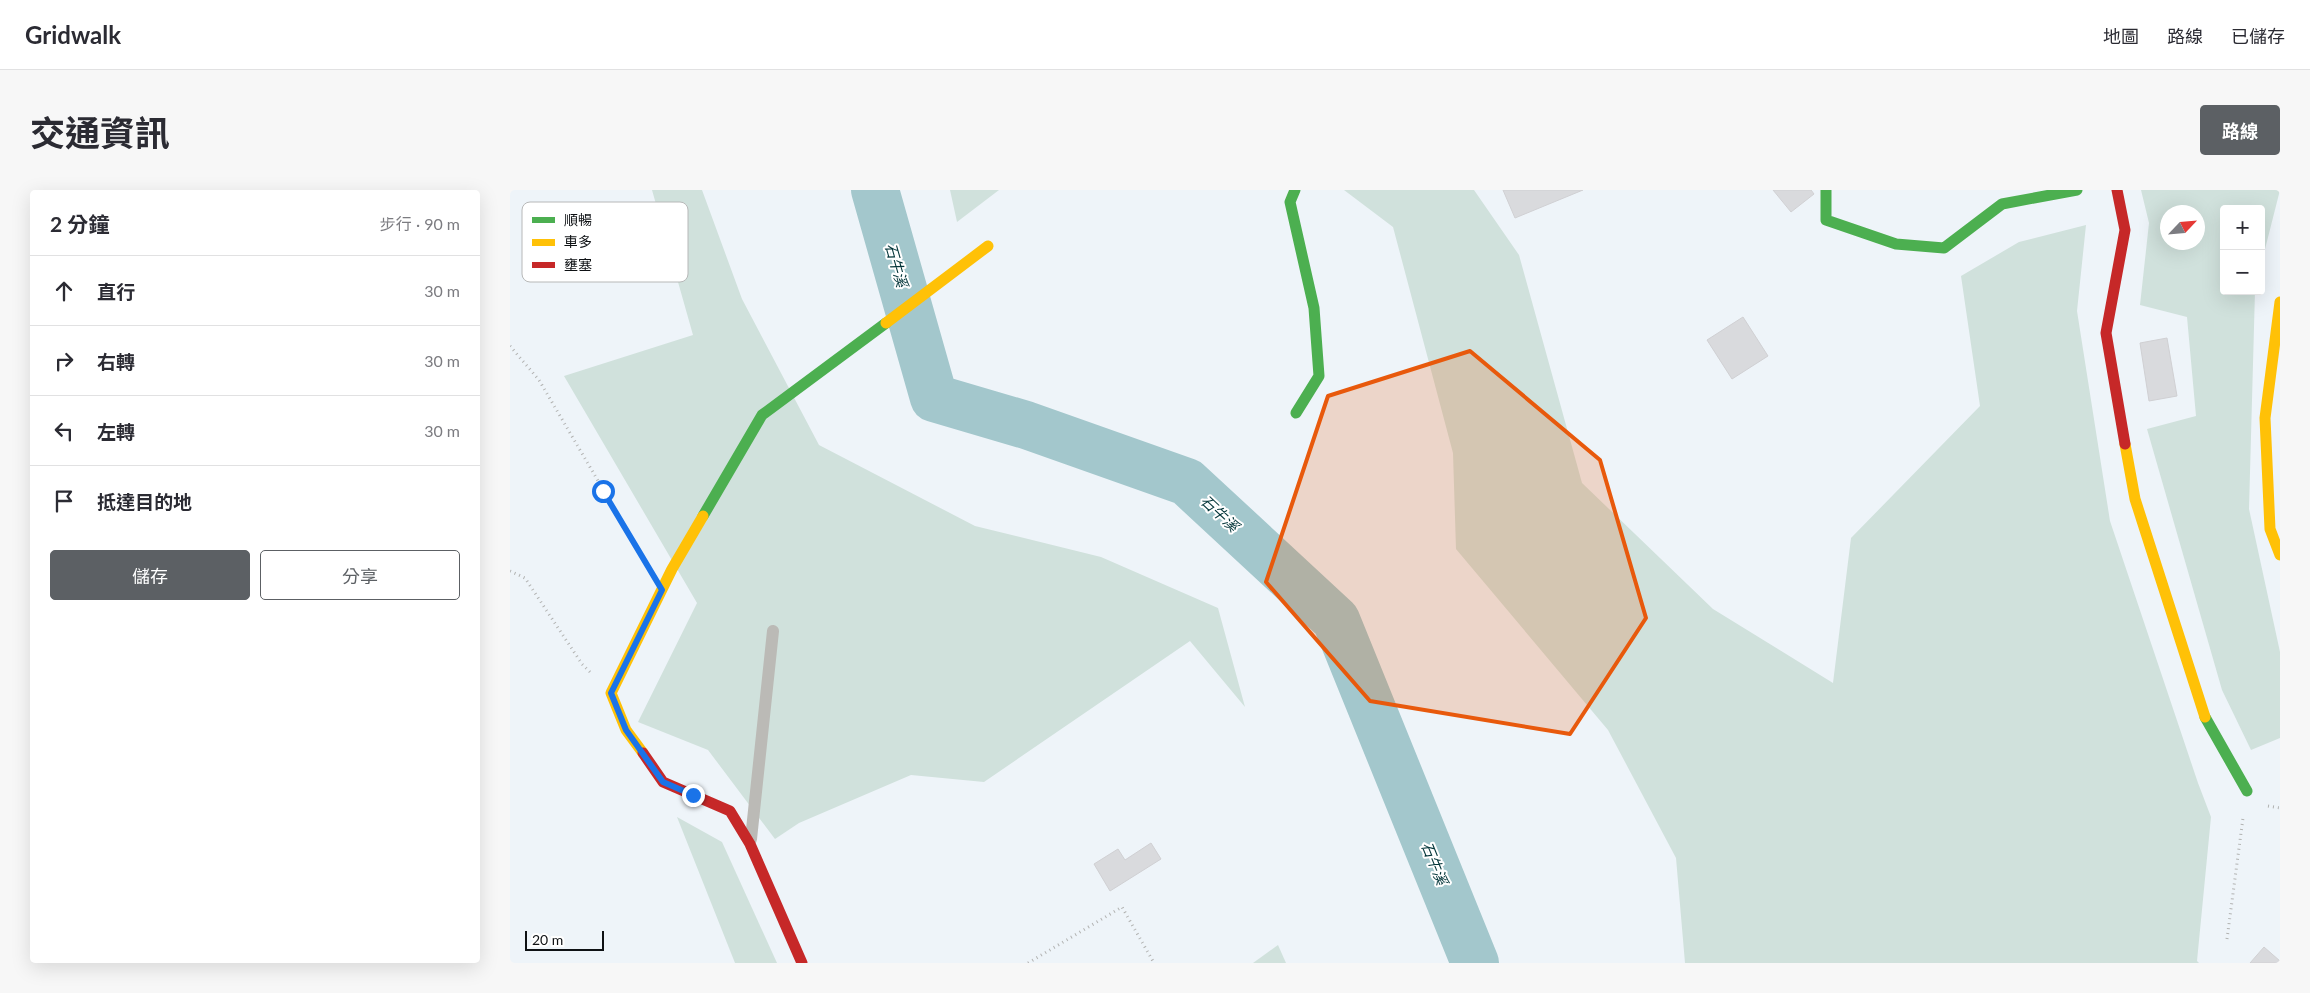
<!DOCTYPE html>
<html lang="zh-TW">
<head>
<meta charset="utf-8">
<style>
	body { margin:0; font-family:Lato,"Noto Sans TC",sans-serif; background:#f7f7f7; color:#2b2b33 }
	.controls { position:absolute; right:15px; top:15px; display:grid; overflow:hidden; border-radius:5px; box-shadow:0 5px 20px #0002 }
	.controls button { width:45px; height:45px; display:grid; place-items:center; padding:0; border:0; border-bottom:1px solid #e1e1e2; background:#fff; color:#2b2b33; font:25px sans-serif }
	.compass { position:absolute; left:1650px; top:15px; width:45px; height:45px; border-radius:50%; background:#fff; box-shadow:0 5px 20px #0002; rotate:64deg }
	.scale { position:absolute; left:15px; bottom:12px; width:79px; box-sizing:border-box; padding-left:5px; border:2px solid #0e1114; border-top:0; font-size:14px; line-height:18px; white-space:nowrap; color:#0e1114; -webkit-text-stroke:4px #fff; paint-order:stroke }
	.stop { position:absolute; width:15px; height:15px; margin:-11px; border:4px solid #1a73e8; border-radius:50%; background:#fff }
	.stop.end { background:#1a73e8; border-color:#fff; box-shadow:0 1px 5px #0008 }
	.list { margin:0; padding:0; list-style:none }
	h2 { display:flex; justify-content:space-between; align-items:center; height:65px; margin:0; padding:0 20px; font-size:21px }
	h2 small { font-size:16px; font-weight:400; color:#7c7c81 }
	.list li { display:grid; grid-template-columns:32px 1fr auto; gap:15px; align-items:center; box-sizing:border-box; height:70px; padding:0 20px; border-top:1px solid #e1e1e2 }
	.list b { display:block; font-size:19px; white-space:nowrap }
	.list em { font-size:16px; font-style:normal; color:#7c7c81 }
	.actions { display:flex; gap:10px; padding:15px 20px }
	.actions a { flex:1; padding:11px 0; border:1px solid #5c6064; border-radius:5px; text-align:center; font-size:18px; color:#5c6064 }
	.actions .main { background:#5c6064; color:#fff }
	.icon { flex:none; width:28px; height:28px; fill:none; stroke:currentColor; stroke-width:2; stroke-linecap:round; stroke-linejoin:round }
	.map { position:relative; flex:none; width:1770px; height:773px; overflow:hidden; border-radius:5px }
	header { display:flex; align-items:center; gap:30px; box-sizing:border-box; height:70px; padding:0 25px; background:#fff; border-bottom:1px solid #e1e1e2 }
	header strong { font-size:24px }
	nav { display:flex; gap:28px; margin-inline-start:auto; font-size:18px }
	.intro { display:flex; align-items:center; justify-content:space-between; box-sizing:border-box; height:120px; padding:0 30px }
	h1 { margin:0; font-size:35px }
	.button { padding:12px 22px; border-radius:5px; background:#5c6064; color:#fff; font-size:18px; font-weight:700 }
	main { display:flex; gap:30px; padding:0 30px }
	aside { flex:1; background:#fff; border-radius:5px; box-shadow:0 5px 20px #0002 }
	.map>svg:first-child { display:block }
</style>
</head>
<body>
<header>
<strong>Gridwalk</strong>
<nav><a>地圖</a><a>路線</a><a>已儲存</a></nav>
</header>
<div class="intro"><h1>交通資訊</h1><a class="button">路線</a></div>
<main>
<aside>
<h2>2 分鐘<small>步行 · 90 m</small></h2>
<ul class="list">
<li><svg class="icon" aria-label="ahead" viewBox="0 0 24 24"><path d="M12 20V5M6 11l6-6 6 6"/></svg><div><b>直行</b></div><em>30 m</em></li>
<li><svg class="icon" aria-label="right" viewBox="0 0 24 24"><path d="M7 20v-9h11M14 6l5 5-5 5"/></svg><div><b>右轉</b></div><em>30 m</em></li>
<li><svg class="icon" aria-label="left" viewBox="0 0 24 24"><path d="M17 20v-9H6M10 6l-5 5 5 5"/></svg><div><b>左轉</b></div><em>30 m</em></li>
<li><svg class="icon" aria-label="arrive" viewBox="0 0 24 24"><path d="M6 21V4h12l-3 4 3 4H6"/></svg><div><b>抵達目的地</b></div></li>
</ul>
<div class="actions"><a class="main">儲存</a><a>分享</a></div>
</aside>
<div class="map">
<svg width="1770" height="773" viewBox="0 0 1770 773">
	<rect width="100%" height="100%" fill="#eef4f9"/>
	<!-- green -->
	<g fill="#d0e1dc" fill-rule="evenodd">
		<polygon points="142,0 192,0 232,109 309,255 465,336 591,367 708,418 735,517 680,451 474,592 401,585 289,633 265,649 198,560 128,532 187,413 54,186 183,145"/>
		<polygon points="440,0 489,0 447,32"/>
		<polygon points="834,0 964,0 1009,65 1072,293 1203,419 1323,493 1341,348 1470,216 1451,86 1509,52 1576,35 1567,121 1600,331 1688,593 1701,627 1687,771 1689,773 1175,773 1166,668 1098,540 946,359 943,263 883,37"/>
		<path d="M1631,0h139l-19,75v-56h-37v82h31l-6,218 31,143v86l-29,12 -29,-60 -75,-261 49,-13 -9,-99 -47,-12 9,-82zM1658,22h30v30h-30z"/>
		<polygon points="167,627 212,652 267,773 225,773"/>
		<polygon points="768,755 776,773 743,773"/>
	</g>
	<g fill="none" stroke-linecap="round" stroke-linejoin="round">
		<!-- river -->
		<polyline stroke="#a3c7cc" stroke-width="48" points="365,0 424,208 516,235 677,292 826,430 965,773"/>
	</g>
	<!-- building -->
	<g fill="#d9dadd" stroke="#d0d0d3">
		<polygon points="993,0 1073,0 1005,28"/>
		<polygon points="1263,0 1301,0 1304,4 1281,22"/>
		<polygon points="1233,127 1258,166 1222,189 1197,150"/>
		<polygon points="1657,148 1667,206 1639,211 1630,153"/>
		<polygon points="641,653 651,669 600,701 584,674 608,659 615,670"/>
		<polygon points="1754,757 1770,771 1770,773 1740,773"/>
	</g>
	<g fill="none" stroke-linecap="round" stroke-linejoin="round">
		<!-- path -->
		<g stroke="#b2b3b2" stroke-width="3" stroke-dasharray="1 4" stroke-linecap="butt">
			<polyline points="0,156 29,190 135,371"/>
			<polyline points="0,381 15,388 72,474 81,483"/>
			<polyline points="1758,616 1770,618"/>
			<polyline points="1717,749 1733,628"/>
			<polyline points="518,773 612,717 644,773"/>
		</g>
		<!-- lane -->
		<polyline stroke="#bbbab6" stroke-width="12" points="241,649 263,441"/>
		<!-- fast -->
		<g stroke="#4caf50" stroke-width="11">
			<polyline points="785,0 780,12 804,118 809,186 786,223"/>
			<polyline points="1316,0 1316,30 1386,54 1434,58 1492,14 1567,0"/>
			<polyline points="193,326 252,225 376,133"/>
			<polyline points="1695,527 1737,601"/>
		</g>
		<!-- slow -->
		<g stroke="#ffc107" stroke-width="11">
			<polyline points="1770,112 1755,228 1760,339 1770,365"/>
			<polyline points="376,133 478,56"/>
			<polyline points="1615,254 1625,309 1695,527"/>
			<polyline points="133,563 116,540 101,503 162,379 193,326"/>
		</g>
		<!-- jam -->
		<g stroke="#c62828" stroke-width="11">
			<polyline points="1607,0 1615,40 1596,143 1615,254"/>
			<polyline points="133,563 153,592 220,621 240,654 292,773"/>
		</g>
	</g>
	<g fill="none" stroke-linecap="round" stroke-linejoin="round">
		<!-- route -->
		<polyline stroke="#1a73e8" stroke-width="6" points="93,301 152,400 101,503 116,540 153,592 183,605"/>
	</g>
	<!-- marked area -->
	<path fill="#e8590c" fill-opacity="0.2" stroke="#e8590c" stroke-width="4" stroke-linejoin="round" d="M960,161l130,109 46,158 -76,116 -200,-33 -104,-119 62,-186z"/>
	<g text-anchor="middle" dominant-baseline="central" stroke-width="4" stroke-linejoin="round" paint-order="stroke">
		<!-- water labels -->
		<g font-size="15" font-style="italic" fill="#033539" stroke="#fff">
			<text transform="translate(387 75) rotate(74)">石牛溪</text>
			<text transform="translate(710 323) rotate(43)">石牛溪</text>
			<text transform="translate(925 673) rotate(68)">石牛溪</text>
		</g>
	</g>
	<!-- legend -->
	<rect x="12" y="12" width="166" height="80" rx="8" fill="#fff" stroke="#b7b8b8" stroke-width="1"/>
	<rect x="22" y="27" width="23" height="6" fill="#4caf50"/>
	<rect x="22" y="49" width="23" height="7" fill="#ffc107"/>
	<rect x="22" y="72" width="23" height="6" fill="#c62828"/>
	<g font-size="14" fill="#0e1114">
		<text x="54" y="35">順暢</text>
		<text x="54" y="57">車多</text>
		<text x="54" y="80">壅塞</text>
	</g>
</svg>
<div class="controls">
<button>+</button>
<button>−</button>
</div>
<svg class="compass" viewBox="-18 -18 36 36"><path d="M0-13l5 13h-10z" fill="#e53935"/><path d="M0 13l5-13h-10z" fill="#7c7c81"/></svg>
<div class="scale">20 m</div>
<div class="stop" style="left:93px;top:301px"></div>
<div class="stop end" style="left:183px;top:605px"></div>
</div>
</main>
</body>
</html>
